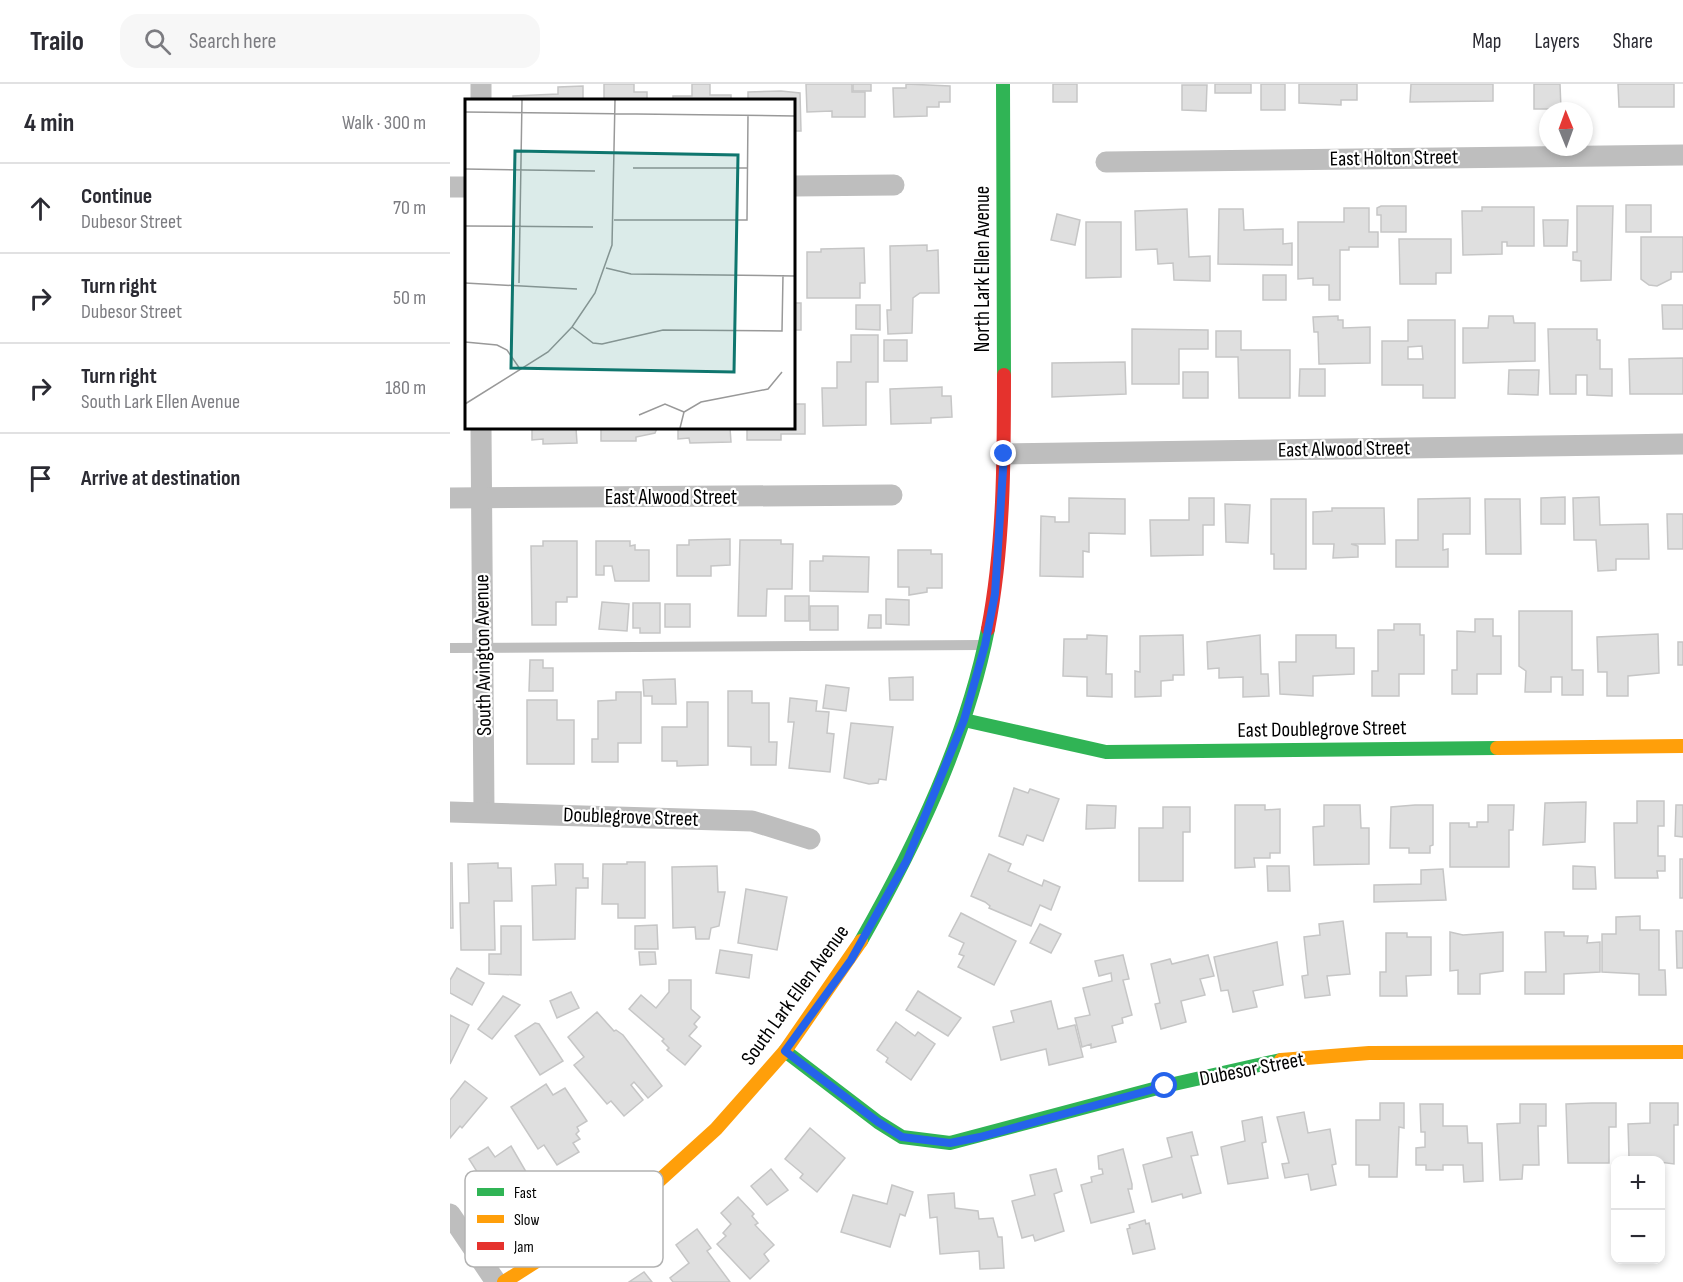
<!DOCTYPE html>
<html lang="en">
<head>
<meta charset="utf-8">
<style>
	body { margin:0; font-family:"Sofia Sans Condensed",sans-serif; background:#f7f7f7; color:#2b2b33 }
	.controls { position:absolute; right:18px; bottom:18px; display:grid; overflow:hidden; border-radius:12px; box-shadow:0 3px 9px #0003 }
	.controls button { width:54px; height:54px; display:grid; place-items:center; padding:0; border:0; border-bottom:2px solid #e1e1e2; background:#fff; color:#2b2b33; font:30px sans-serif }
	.compass { position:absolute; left:1089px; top:18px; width:54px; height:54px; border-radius:50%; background:#fff; box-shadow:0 3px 9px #0003; rotate:359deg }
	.stop { position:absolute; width:18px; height:18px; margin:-14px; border:4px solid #2563eb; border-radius:50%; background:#fff }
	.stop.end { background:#2563eb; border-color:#fff; box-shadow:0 2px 6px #0008 }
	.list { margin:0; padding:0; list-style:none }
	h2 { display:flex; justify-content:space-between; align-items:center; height:78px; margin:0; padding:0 24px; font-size:26px }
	h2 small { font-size:20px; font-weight:400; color:#7c7c81 }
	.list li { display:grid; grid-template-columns:39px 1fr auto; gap:18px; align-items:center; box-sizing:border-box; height:90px; padding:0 24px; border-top:2px solid #e1e1e2 }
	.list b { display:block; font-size:22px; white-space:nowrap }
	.list p { margin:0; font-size:20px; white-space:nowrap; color:#7c7c81 }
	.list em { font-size:20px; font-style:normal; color:#7c7c81 }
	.icon { flex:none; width:33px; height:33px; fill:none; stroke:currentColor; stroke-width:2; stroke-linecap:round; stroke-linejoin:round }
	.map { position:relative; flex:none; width:1233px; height:1198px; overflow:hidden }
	header { display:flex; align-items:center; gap:36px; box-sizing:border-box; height:84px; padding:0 30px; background:#fff; border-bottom:2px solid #e1e1e2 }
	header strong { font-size:28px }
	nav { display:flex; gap:33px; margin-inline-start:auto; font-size:21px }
	.search { width:420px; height:54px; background:#f7f7f7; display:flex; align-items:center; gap:15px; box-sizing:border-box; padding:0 21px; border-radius:18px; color:#7c7c81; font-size:22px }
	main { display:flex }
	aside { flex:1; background:#fff }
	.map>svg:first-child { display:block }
</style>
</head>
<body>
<header>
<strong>Trailo</strong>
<div class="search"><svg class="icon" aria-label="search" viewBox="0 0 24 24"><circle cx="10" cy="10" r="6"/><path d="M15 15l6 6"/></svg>Search here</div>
<nav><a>Map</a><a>Layers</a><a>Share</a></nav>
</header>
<main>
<aside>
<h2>4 min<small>Walk · 300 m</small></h2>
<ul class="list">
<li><svg class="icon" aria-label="ahead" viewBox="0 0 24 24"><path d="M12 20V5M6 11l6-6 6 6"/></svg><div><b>Continue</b><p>Dubesor Street</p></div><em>70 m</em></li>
<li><svg class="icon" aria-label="right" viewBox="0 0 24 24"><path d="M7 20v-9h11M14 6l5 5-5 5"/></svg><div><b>Turn right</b><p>Dubesor Street</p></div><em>50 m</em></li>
<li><svg class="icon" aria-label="right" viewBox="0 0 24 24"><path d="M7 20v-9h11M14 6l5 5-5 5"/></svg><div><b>Turn right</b><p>South Lark Ellen Avenue</p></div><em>180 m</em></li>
<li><svg class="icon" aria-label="arrive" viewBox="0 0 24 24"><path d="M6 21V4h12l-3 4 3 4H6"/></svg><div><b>Arrive at destination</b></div></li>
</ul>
</aside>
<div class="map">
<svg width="1233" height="1198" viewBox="0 0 1233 1198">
	<rect width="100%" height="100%" fill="#fff"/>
	<!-- building -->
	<g fill="#dfdfdf" stroke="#c6c6c6" stroke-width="1.5" fill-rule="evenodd">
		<polygon points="154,0 184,0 184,8 197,8 197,16 154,16"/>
		<polygon points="242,0 260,0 260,11 281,11 281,16 223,16 223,12 242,12"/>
		<polygon points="356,0 402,0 402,8 415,8 415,33 382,33 382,27 357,28"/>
		<rect x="403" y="0" width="18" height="7"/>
		<polygon points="456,0 500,2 500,18 489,18 489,23 477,23 477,32 444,33 443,4 456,4"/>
		<rect x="603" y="0" width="24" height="18"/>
		<rect x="765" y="0" width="36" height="9"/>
		<rect x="811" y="0" width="24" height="26"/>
		<polygon points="849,0 907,0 907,16 891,16 891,21 849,19"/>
		<polygon points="961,0 1043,0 1043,17 960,18"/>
		<polygon points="1084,0 1110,0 1111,25 1084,25"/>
		<polygon points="1168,0 1224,0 1224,23 1169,23"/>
		<polygon points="732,1 757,1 756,27 732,26"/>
		<polygon points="133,2 133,16 63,16 63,12 108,10 108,3"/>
		<polygon points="331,7 350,9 351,47 344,47 344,16 298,16 298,8"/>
		<rect x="1176" y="121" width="25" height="27"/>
		<polygon points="931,122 956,122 956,148 931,148 931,131 927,131 927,124"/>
		<polygon points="1127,122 1163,122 1161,196 1131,197 1131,177 1123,176 1123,168 1127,168"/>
		<polygon points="1032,123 1084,123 1084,162 1057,162 1057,158 1052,158 1052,170 1013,171 1012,127 1032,127"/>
		<polygon points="894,124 919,124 919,148 928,148 928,163 899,163 899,166 890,166 890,216 879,216 879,201 863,201 863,194 848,195 848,138 894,138"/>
		<polygon points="737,125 739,173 760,172 760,197 724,196 723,179 708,180 707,165 686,166 685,127"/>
		<polygon points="769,125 793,125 794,146 833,145 833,160 842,159 842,181 768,180"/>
		<polygon points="607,130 630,136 625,161 601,156"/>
		<polygon points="1093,136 1118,136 1117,162 1094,162"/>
		<polygon points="636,138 671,138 671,193 636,194"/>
		<polygon points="1191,153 1233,153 1233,188 1221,188 1221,195 1207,202 1199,201 1191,195"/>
		<polygon points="949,155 1001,155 1001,189 986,189 986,200 950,200"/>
		<polygon points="477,161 477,167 488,166 489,209 470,209 463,214 462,249 438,250 437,226 441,226 440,162"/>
		<polygon points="414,164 415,199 410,199 410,214 357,214 357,168 371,168 371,165"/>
		<rect x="813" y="191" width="23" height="25"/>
		<rect x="344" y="219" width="7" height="27"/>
		<polygon points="406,221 430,221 430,246 406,245"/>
		<polygon points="1212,221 1233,221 1233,245 1213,245"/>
		<polygon points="888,232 888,236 893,236 893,244 920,243 920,279 869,280 868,248 864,248 863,233"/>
		<polygon points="1039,232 1063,232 1064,239 1085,239 1085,277 1013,279 1013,244 1038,244"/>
		<path d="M958,236h47v78h-32v-13h-41v-44h26zM972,262l1,13h-15v-12z"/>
		<polygon points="682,245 758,246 758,265 729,265 729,300 682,300"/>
		<polygon points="1098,245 1147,245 1147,256 1150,256 1150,285 1162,285 1162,312 1137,311 1137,291 1126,291 1126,310 1100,310"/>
		<polygon points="766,247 791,247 791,266 840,266 840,314 789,314 788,273 766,273"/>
		<polygon points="401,251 428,251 428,298 416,298 416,341 373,342 372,304 387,304 387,278 401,278"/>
		<rect x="434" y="256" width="23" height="21"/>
		<polygon points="1233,274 1233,310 1180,310 1179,275"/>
		<polygon points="675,278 676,310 602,313 602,279"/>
		<polygon points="850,285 875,285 875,312 849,312"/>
		<polygon points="1059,286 1089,286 1088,311 1058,310"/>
		<rect x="733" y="288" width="25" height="26"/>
		<polygon points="492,303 492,312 501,312 502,333 481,334 481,339 441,340 440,305"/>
		<polygon points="344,320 355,320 355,350 331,350 331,356 297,356 297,344 344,344"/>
		<polygon points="82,344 126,344 127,359 93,360 93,355 82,356"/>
		<polygon points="151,344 207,344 205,349 186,353 186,357 151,357"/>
		<polygon points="228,344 280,344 281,358 240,359 239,354 228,355"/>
		<polygon points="1115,413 1115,440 1091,440 1091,414"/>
		<polygon points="1149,413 1150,441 1198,440 1199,475 1166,475 1166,486 1148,487 1146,456 1124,456 1123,414"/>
		<polygon points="619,414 675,415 675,450 639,449 639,468 633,467 633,493 590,492 591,432 605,433 605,438 619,438"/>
		<polygon points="739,414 764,414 764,441 753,441 753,471 701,472 700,436 739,436"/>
		<polygon points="1020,414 1020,450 993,450 993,466 998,465 998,483 946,483 946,456 968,456 968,415"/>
		<polygon points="821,415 856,415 856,485 824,485 824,470 821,470"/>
		<polygon points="1035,415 1070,415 1071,470 1036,470"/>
		<polygon points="775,420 800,421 798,459 776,458"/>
		<polygon points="882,424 934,424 935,460 901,460 908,462 908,473 883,474 884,460 863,460 863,428 882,427"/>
		<polygon points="1217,430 1233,430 1233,465 1218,465"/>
		<polygon points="280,455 280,481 261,482 261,492 227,492 227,461 239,461 239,456"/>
		<polygon points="290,456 331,456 331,460 343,460 342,505 317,505 316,532 288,532"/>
		<polygon points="93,457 127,457 127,513 117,513 117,518 106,518 106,541 82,541 81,462 93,462"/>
		<polygon points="146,457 180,457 180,462 185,461 185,466 199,466 199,497 165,497 162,482 154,482 154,491 146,491"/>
		<polygon points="448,466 481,466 481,470 492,470 492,504 477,504 477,508 459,511 459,503 448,503"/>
		<polygon points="373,472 419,473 418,508 360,507 360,477 373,477"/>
		<rect x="335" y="512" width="24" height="25"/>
		<polygon points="436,515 459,516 459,541 436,540"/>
		<polygon points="152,518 179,520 177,547 149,545"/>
		<polygon points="183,519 210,519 210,549 190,549 190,544 183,544"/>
		<rect x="215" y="520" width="25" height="23"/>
		<rect x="360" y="522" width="28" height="24"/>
		<polygon points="1069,527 1122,527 1122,586 1133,586 1133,611 1112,611 1112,593 1101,593 1101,608 1075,608 1076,587 1069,582"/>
		<polygon points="419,531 431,531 431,544 418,544"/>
		<polygon points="1025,535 1043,535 1043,552 1051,552 1051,590 1027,590 1027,610 1002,610 1002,586 1007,586 1007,547 1025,548"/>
		<polygon points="944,540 970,540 970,551 974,551 974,590 949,590 949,612 922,612 922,587 928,587 928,546 944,546"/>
		<polygon points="1208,550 1209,589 1178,592 1178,612 1157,612 1157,588 1148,588 1147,553"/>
		<polygon points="637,551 657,552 656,590 662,590 662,613 637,612 637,593 613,592 614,555 637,555"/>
		<polygon points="733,551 734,591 723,591 723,596 711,597 711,612 685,613 685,587 690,588 690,552"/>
		<polygon points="810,551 811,590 818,590 819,612 793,613 793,593 769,594 769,584 758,585 757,558"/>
		<polygon points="846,551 886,551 886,564 904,564 904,590 863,592 863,612 830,610 829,578 846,578"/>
		<rect x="1228" y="558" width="5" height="23"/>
		<polygon points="80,576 93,576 93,584 103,584 103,607 79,607"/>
		<polygon points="463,593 463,616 440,616 439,594"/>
		<polygon points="225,595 226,620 202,620 202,612 194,612 193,596"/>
		<polygon points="376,601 399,604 396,627 373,624"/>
		<polygon points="278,607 302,607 302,619 319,619 319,658 327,658 326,681 301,681 301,663 278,662"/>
		<polygon points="166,608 191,608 191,659 168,659 168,678 142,678 142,655 148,655 148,617 166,616"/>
		<polygon points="340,614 367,617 366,627 379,628 377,649 384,650 380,688 339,684 344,638 338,638"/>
		<polygon points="77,616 107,616 107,636 124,636 124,680 77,680"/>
		<polygon points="237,618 258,618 258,681 227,682 227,677 212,677 212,643 237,643"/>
		<polygon points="401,639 443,643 436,696 429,695 428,699 419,700 394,694"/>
		<polygon points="564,704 578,709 580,705 609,715 593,757 577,751 573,761 549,752"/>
		<polygon points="1187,717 1214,717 1214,742 1208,742 1208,772 1215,772 1215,787 1207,787 1208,794 1165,794 1164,739 1187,739"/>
		<polygon points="1136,718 1135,758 1093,761 1095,719"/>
		<polygon points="637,721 666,722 665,744 636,745"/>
		<polygon points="785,721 815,721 815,726 830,725 830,769 820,769 820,774 804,774 805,783 785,784"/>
		<polygon points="874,721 910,721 911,744 919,744 919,780 864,781 863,743 874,742"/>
		<polygon points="965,721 983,721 983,761 980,762 980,769 959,769 959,764 940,764 941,723"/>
		<polygon points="1038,721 1064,721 1063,746 1059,746 1059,783 1000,783 1000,739 1019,739 1019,743 1027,743 1027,738 1038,738"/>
		<polygon points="1226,721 1233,721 1233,753 1225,752"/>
		<polygon points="713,723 740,723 740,748 733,748 733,797 689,797 689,744 713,744"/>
		<polygon points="539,770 561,780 558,787 592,802 594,796 610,803 601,826 590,821 581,842 539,824 540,822 535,818 521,812"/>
		<rect x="1230" y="775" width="3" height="39"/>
		<polygon points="177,778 195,778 195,834 168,834 168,820 152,820 153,780 177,780"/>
		<polygon points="0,779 2,779 3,844 0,844"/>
		<polygon points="48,779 48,784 61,784 62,817 44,817 45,866 11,866 10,819 19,819 18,780"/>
		<polygon points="105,780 133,780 133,794 138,794 138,804 126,804 125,855 83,856 82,802 106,801"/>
		<polygon points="267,782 268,808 275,808 269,842 261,844 259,855 246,855 245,843 223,844 222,783"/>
		<polygon points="817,782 839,782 840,807 818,807"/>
		<polygon points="1123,782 1145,783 1146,805 1123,805"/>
		<polygon points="993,785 996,816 924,818 924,801 971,800 971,786"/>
		<polygon points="296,805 337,813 327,866 288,859"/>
		<polygon points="511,829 566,857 544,901 508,883 514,872 509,870 514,859 499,852"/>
		<polygon points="1190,832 1190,846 1209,846 1209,886 1215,886 1216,911 1189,911 1189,890 1152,888 1152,850 1166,850 1166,833"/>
		<polygon points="893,837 900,890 877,892 880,911 855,914 852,892 858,891 854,853 870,851 869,840"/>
		<polygon points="590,840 611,850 601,869 580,859"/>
		<polygon points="207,841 208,865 185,865 185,842"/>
		<polygon points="51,842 71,842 71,891 39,890 39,870 51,870"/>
		<polygon points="1226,847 1233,847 1233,884 1227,884"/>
		<polygon points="1000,848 1013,851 1053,848 1053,887 1030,890 1030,910 1008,910 1008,886 1000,887"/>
		<polygon points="1095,848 1114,848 1114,852 1138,852 1137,859 1150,858 1150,888 1114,890 1114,910 1075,910 1075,888 1096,888"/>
		<polygon points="936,849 957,849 957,853 981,853 981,891 956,892 957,912 930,912 930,888 936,888"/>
		<polygon points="827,858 833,901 803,907 807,923 783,928 778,906 771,907 764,873"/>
		<polygon points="270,866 302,871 299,894 266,889"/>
		<polygon points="189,868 205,868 206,880 190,881"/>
		<polygon points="673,871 679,895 673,896 682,931 672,934 673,939 662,942 666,958 641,964 641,960 632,963 625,934 640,931 633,904 662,897 661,889 649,892 645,877"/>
		<polygon points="758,871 764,892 750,895 755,911 731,917 736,938 711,945 705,920 710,919 701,880 720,875 722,880"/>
		<polygon points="7,884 34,899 22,921 0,909 0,896"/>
		<polygon points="219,896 241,896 241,925 250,933 244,940 247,943 239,952 251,962 235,981 217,966 219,964 212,957 214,955 179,925 191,911 206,924 219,908"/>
		<polygon points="468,907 511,934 498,952 456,926"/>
		<polygon points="121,908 129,924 107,934 100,917"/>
		<polygon points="53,912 70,921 42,955 28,945"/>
		<polygon points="601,917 608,945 625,941 633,973 599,981 596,965 551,976 543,943 564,938 561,927"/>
		<polygon points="147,928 164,947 166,946 173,951 212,1002 198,1014 184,998 181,1001 193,1016 174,1032 161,1017 157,1020 124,981 134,973 118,953"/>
		<polygon points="0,931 19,941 0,980"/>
		<polygon points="446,938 465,952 468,948 485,960 461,996 436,978 438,974 427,966"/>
		<polygon points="85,939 89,940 113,977 90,991 65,952"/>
		<polygon points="15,997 37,1014 12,1044 10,1042 0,1054 0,1016"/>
		<polygon points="96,1000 103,1011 115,1004 137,1037 127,1043 129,1047 126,1050 130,1055 123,1059 129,1068 107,1081 94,1061 88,1065 61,1023"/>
		<polygon points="930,1019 954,1019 954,1044 949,1043 947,1093 919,1093 919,1081 906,1081 906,1036 930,1036"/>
		<polygon points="1142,1019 1166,1019 1166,1043 1159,1043 1159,1079 1118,1079 1116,1020"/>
		<polygon points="1200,1019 1228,1019 1228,1041 1224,1041 1224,1080 1179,1074 1178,1040 1200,1039"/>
		<polygon points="970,1020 993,1020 993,1042 1017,1042 1018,1059 1032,1059 1033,1097 1014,1098 1013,1081 993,1081 993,1086 976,1086 976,1081 966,1081 966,1064 975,1063 975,1048 971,1048"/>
		<polygon points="1070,1020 1096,1020 1096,1042 1088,1042 1089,1081 1073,1081 1072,1095 1050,1096 1047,1040 1070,1039"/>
		<polygon points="854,1028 858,1049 880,1045 886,1080 882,1081 886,1101 861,1106 858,1090 835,1094 832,1080 839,1079 827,1033"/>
		<polygon points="812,1033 816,1058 812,1059 818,1094 778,1100 771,1063 795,1057 792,1037"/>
		<polygon points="360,1044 395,1074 367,1108 350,1094 353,1090 335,1075"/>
		<polygon points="742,1048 748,1071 741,1072 751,1109 733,1114 732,1110 702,1118 693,1081 722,1073 717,1054"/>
		<polygon points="61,1062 82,1098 48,1121 19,1075 38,1063 45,1073"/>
		<polygon points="673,1065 682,1100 682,1105 678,1105 684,1128 641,1139 631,1101 642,1098 641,1093 653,1090 652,1085 649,1085 648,1072"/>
		<polygon points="321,1085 338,1106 317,1121 301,1102"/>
		<polygon points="606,1085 612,1107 604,1110 614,1147 585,1157 583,1151 572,1154 562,1117 585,1111 580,1091"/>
		<polygon points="442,1101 463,1108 455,1132 450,1130 440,1163 391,1148 403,1111 437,1120"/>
		<polygon points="504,1109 505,1124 528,1127 529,1135 543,1134 548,1153 552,1153 554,1184 530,1185 529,1167 490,1170 487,1133 480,1134 478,1111"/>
		<polygon points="288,1113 304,1130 302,1132 308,1139 305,1141 324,1161 314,1170 319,1177 300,1195 267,1160 276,1152 273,1149 281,1140 271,1129"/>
		<polygon points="695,1136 696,1140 699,1139 705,1165 683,1170 677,1145 680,1144 679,1141"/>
		<polygon points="247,1145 261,1164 257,1167 280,1198 223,1198 220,1194 239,1179 226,1161"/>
		<polygon points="194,1188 202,1198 179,1198"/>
	</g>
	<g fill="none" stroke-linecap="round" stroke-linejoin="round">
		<!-- lane -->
		<polyline stroke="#bebebe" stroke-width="10" points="0,564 531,561"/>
		<!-- street -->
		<g stroke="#bebebe" stroke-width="21">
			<polyline points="31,16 31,0"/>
			<polyline points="656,78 1233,71"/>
			<polyline points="344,102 444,101"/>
			<polyline points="0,103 16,103"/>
			<polyline points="31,344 34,728"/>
			<polyline points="554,370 1233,360"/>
			<polyline points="0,414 442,411"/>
			<polyline points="0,728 302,737 360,755"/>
			<polyline points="0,1130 46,1198"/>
		</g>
		<!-- fast -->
		<g stroke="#30b455" stroke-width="14">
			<polyline points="553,0 554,291"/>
			<polyline points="514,636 656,668 1047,664"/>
			<path d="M411,857c55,-97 105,-201 127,-312"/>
			<polyline points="335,967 428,1038 452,1053 500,1059 715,1002 831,976"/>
		</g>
		<!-- slow -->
		<g stroke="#ff9f0a" stroke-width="14">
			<polyline points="1047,664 1233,662"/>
			<polyline points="831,976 919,969 1233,968"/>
			<polyline points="54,1198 201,1104 266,1045 335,967 411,857"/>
		</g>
		<!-- jam -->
		<path stroke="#e5322d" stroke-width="14" d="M538,545c16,-83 16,-170 16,-254"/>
	</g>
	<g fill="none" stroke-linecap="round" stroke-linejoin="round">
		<!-- route -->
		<polyline stroke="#2563eb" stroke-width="8" points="554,370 545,510 535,561 514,636 457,776 401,876 335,967 428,1038 452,1053 500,1059 530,1053 715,1002"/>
	</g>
	<g text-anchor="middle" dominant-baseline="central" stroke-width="4.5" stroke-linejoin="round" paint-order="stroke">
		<!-- street labels -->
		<g font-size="21" fill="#000" stroke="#fff">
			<text transform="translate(944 74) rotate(-1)">East Holton Street</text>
			<text transform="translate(532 185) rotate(-90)">North Lark Ellen Avenue</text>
			<text transform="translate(894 365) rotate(-1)">East Alwood Street</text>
			<text x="221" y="413">East Alwood Street</text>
			<text transform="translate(33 571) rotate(-91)">South Avington Avenue</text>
			<text transform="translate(872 645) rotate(-1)">East Doublegrove Street</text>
			<text transform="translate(181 733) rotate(2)">Doublegrove Street</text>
			<text transform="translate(345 911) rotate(-54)">South Lark Ellen Avenue</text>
			<text transform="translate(802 985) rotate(-11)">Dubesor Street</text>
		</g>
	</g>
	<!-- overview -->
	<g transform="translate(15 15)">
		<rect width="330" height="330" fill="#fff"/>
		<path fill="none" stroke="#999" stroke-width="1.5" d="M0,13l330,4M168,69h114M0,70l130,2M149,121h133l1,-105M0,127l128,1M141,169l25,6 164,2M0,184l112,6M54,184l3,-183M107,228l21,16 9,1 61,-14 119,1 1,-56M0,243l32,3 10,5 13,19M0,305l83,-52 24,-25 23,-34 17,-48 3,-145M174,316l26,-11 19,8M215,329l4,-16 17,-10 67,-13 14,-17"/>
		<path fill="#0f766e" fill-opacity="0.15" stroke="#0f766e" stroke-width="3" d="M50,52l223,4 -4,217 -223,-4z"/>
		<rect width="330" height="330" fill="none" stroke="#000" stroke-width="3"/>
	</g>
	<!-- legend -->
	<rect x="15" y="1087" width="198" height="96" rx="9" fill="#fff" stroke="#b2b2b2" stroke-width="1.5"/>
	<rect x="27" y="1104" width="27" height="8" fill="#30b455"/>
	<rect x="27" y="1131" width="27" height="8" fill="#ff9f0a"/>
	<rect x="27" y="1158" width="27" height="8" fill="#e5322d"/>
	<g font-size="16" fill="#000">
		<text x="64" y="1114">Fast</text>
		<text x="64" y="1141">Slow</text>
		<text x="64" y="1168">Jam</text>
	</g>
</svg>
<div class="controls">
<button>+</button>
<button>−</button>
</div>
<svg class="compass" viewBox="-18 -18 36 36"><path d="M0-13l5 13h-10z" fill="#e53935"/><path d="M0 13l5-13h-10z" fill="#7c7c81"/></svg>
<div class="stop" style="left:715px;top:1002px"></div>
<div class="stop end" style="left:554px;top:370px"></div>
</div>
</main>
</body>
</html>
